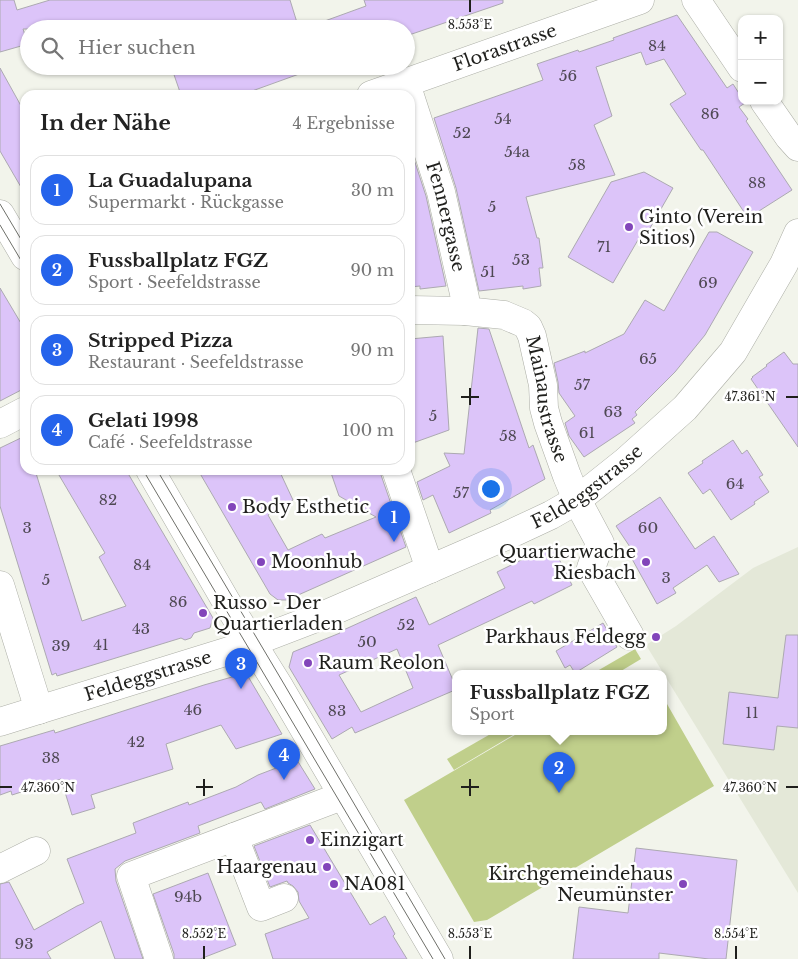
<!DOCTYPE html>
<html lang="de">
<head>
<meta charset="utf-8">
<style>
	body { margin:0; font-family:"Libre Baskerville",serif; background:#f6f6f6; color:#222 }
	.controls { position:absolute; right:15px; top:15px; display:grid; overflow:hidden; border-radius:10px; box-shadow:0 1px 4px #0004 }
	.controls button { width:45px; height:45px; display:grid; place-items:center; padding:0; border:0; border-bottom:1px solid #e0e0e0; background:#fff; color:#222; font:25px sans-serif }
	.you { position:absolute; left:490px; top:488px; width:18px; height:18px; margin:-12px; border:4px solid #fff; border-radius:50%; background:#1a73e8; box-shadow:0 0 0 8px #1a73e833 }
	.badge { display:grid; place-items:center; width:32px; height:32px; border-radius:50%; background:#2563eb; color:#fff; font-size:16px; font-weight:700 }
	.pin { position:absolute; translate:-50% -41px; filter:drop-shadow(0 1px 2px #0008) }
	.pin::after { content:''; position:absolute; top:26px; width:18px; height:15px; background:inherit; clip-path:polygon(0 0,100% 0,50% 100%) }
	.popup { position:absolute; left:452px; top:670px; width:215px; height:65px; box-sizing:border-box; display:grid; place-content:center; border-radius:10px; background:#fff; filter:drop-shadow(0 1px 4px #0005); font-size:16px; white-space:nowrap; color:#767676 }
	.popup b { font-size:19px; color:#222 }
	.popup::after { content:''; position:absolute; left:50%; top:100%; margin-left:-10px; border:10px solid transparent; border-top-color:#fff }
	.list { margin:0; padding:0; list-style:none }
	h2 { display:flex; justify-content:space-between; align-items:center; height:65px; margin:0; padding:0 20px; font-size:21px }
	h2 small { font-size:16px; font-weight:400; color:#767676 }
	.list li { display:grid; grid-template-columns:32px 1fr auto; gap:15px; align-items:center; box-sizing:border-box; height:70px; margin:0 10px 10px; padding:0 10px; border:1px solid #e0e0e0; border-radius:15px }
	.list b { display:block; font-size:19px; white-space:nowrap }
	.list p { margin:0; font-size:16px; white-space:nowrap; color:#767676 }
	.list em { font-size:16px; font-style:normal; color:#767676 }
	.icon { flex:none; width:28px; height:28px; fill:none; stroke:currentColor; stroke-width:2; stroke-linecap:round; stroke-linejoin:round }
	.map { position:relative; flex:none; width:798px; height:959px; overflow:hidden }
	.search { position:absolute; background:#fff; box-shadow:0 1px 4px #0004; left:20px; top:20px; width:395px; height:55px; display:flex; align-items:center; gap:12px; box-sizing:border-box; padding:0 18px; border-radius:28px; color:#767676; font-size:19px }
	.panel { position:absolute; background:#fff; box-shadow:0 1px 4px #0004; left:20px; top:90px; width:395px; height:385px; border-radius:15px }
	.map>svg:first-child { display:block }
</style>
</head>
<body>
<div class="map">
<svg width="798" height="959" viewBox="0 0 798 959">
	<rect width="100%" height="100%" fill="#f2f4eb"/>
	<!-- built -->
	<polygon fill="#e4e8d8" points="798,547 798,893 646,645 676,626 753,568"/>
	<!-- pitch -->
	<g fill="#c0cf8b">
		<polygon points="635,649 641,659 616,674 592,674"/>
		<polygon points="663,697 714,786 487,920 474,922 404,800 520,732 663,732"/>
		<polygon points="494,732 518,732 454,770 447,759"/>
	</g>
	<!-- building -->
	<g fill="#dcc4f9" stroke="#aca9b1" fill-rule="evenodd">
		<polygon points="0,0 14,0 17,10 50,0 290,0 299,29 23,29 28,44 0,52"/>
		<polygon points="364,0 503,0 503,3 406,36 406,29 312,29 311,26 366,6"/>
		<polygon points="677,15 727,88 733,84 742,98 742,101 744,101 745,103 739,107 748,119 746,121 792,190 748,218 703,150 701,150 670,104 686,94 664,59 646,65 641,52 596,67 612,116 594,125 615,175 526,197 537,238 539,238 543,268 539,268 541,286 523,289 523,286 479,291 456,188 434,118 543,80 537,64 578,50 579,52 614,40 613,38"/>
		<polygon points="171,66 312,66 313,69 241,95 181,95"/>
		<polygon points="0,68 25,113 25,194 0,151"/>
		<polygon points="410,147 426,196 446,286 420,289 420,286 410,287"/>
		<polygon points="644,172 673,188 646,235 642,233 613,283 568,257 611,182"/>
		<polygon points="709,232 717,232 753,252 705,335 675,372 635,412 637,415 632,419 635,423 584,457 569,436 565,423 575,416 559,393 558,382 554,363 585,351 585,353 624,334 645,300 664,311"/>
		<polygon points="0,288 25,330 25,388 0,401"/>
		<polygon points="478,328 489,329 529,448 533,445 545,479 490,510 491,513 449,533 433,495 423,500 417,482 450,466 444,453 464,454"/>
		<polygon points="443,336 449,430 410,444 410,339"/>
		<polygon points="784,352 793,364 798,364 798,447 751,379 753,377 752,377 767,366 766,365"/>
		<polygon points="25,436 25,470 35,470 82,621 126,606 99,557 105,553 56,470 126,470 213,618 210,628 194,633 191,638 185,640 181,638 168,642 57,676 56,673 52,675 0,506 0,448"/>
		<polygon points="733,440 742,454 747,450 763,475 759,477 769,492 754,502 755,504 731,520 710,489 703,494 688,473 703,463 702,461"/>
		<polygon points="198,470 279,470 293,500 268,515 288,550 322,534 325,538 376,517 339,496 330,470 381,470 381,475 406,547 287,600 278,600 270,594"/>
		<polygon points="660,497 695,549 714,536 739,574 719,582 707,565 673,588 676,593 657,604 632,559 636,556 616,526"/>
		<path d="M552,545l20,40 -38,19 -2,-3 -94,44 17,40v5l-100,43 -3,-6 -20,12 -43,-72 4,-15 47,-19 -1,-1 77,-35 13,28 76,-37 -8,-16zM397,649l16,39 -52,24 -22,-37z"/>
		<polygon points="603,623 617,647 575,673 570,665 565,668 556,651"/>
		<polygon points="786,635 798,635 798,728 777,726 774,750 723,744 729,692 778,698"/>
		<polygon points="246,673 282,734 236,749 221,725 166,744 173,769 91,795 95,808 72,815 61,779 12,795 11,791 0,795 0,746 54,730 55,733 204,685"/>
		<polygon points="297,760 315,789 265,809 261,802 198,826 200,833 125,861 115,869 116,881 143,959 115,959 101,921 47,952 51,959 0,959 0,884 9,882 34,930 77,906 84,903 67,859 136,833 133,823 188,802 189,805 236,787 258,775"/>
		<polygon points="310,825 370,925 385,916 395,934 393,936 407,959 273,959 265,934 309,918 299,901 298,892 293,886 288,883 287,881 270,887 254,846"/>
		<polygon points="636,848 737,860 726,959 709,959 659,953 659,959 573,959 579,907 628,913"/>
		<polygon points="208,873 236,945 200,959 174,959 174,954 153,894"/>
	</g>
	<g fill="none" stroke-linecap="round" stroke-linejoin="round">
		<!-- minor casing -->
		<g stroke="#acaea6" stroke-width="29">
			<g id="minor">
				<polyline points="696,0 742,68"/>
				<path id="s1" d="M371,95l269,-95"/>
				<path id="s2" d="M410,96l31,96 24,106v13"/>
				<polyline points="764,101 789,137 798,147"/>
				<polyline points="0,214 25,256"/>
				<path id="s3" d="M410,310l55,1 39,4 19,8 5,4 4,9 11,49 1,23 4,15 19,53 10,24 23,43 -9,25 39,68"/>
				<polyline points="0,424 25,411"/>
				<polyline points="150,470 227,603 280,688 439,959"/>
				<polyline points="396,470 430,569"/>
				<polyline points="0,585 39,710"/>
				<path id="s4" d="M0,722l235,-73 89,-34 182,-79 45,-21 26,-15 49,-39 59,-53 48,-56 51,-88 14,-31"/>
				<polyline points="234,837 261,907 284,898"/>
				<polyline points="0,869 36,851"/>
				<polyline points="159,959 131,876 342,796"/>
			</g>
		</g>
		<!-- minor -->
		<use href="#minor" stroke="#fff" stroke-width="28"/>
		<!-- tram -->
		<g stroke="#6f706a" stroke-width="1">
			<polyline points="0,204 25,246"/>
			<polyline points="0,225 25,267"/>
			<polyline points="143,470 433,959"/>
			<polyline points="157,470 284,684 445,959"/>
		</g>
	</g>
	<!-- ticks -->
	<path fill="none" stroke="#1f1f1c" stroke-width="2" d="M470,0v12M470,388v17M461,397h18M786,397h12M204,779v17M470,779v17M0,787h12M196,787h17M461,787h18M786,787h12M204,946v13M470,946v13M736,946v13"/>
	<!-- markers -->
	<g fill="#8245ba" stroke="#fff" stroke-width="2">
		<circle cx="629" cy="227" r="5"/>
		<circle cx="232" cy="507" r="5"/>
		<circle cx="261" cy="562" r="5"/>
		<circle cx="646" cy="562" r="5"/>
		<circle cx="203" cy="613" r="5"/>
		<circle cx="656" cy="637" r="5"/>
		<circle cx="308" cy="663" r="5"/>
		<circle cx="310" cy="840" r="5"/>
		<circle cx="327" cy="867" r="5"/>
		<circle cx="334" cy="884" r="5"/>
		<circle cx="683" cy="884" r="5"/>
	</g>
	<g text-anchor="middle" dominant-baseline="central" stroke-width="5" stroke-linejoin="round" paint-order="stroke">
		<!-- number labels -->
		<g font-size="15" fill="#4e4853">
			<text x="657" y="45">84</text>
			<text x="568" y="75">56</text>
			<text x="710" y="113">86</text>
			<text x="503" y="118">54</text>
			<text x="462" y="132">52</text>
			<text x="517" y="151">54a</text>
			<text x="577" y="164">58</text>
			<text x="757" y="182">88</text>
			<text x="492" y="206">5</text>
			<text x="604" y="246">71</text>
			<text x="521" y="259">53</text>
			<text x="488" y="271">51</text>
			<text x="708" y="282">69</text>
			<text x="648" y="358">65</text>
			<text x="582" y="384">57</text>
			<text x="613" y="411">63</text>
			<text x="433" y="415">5</text>
			<text x="587" y="432">61</text>
			<text x="508" y="435">58</text>
			<text x="735" y="483">64</text>
			<text x="461" y="492">57</text>
			<text x="108" y="499">82</text>
			<text x="27" y="527">3</text>
			<text x="648" y="527">60</text>
			<text x="142" y="564">84</text>
			<text x="666" y="577">3</text>
			<text x="46" y="579">5</text>
			<text x="178" y="601">86</text>
			<text x="406" y="624">52</text>
			<text x="141" y="628">43</text>
			<text x="367" y="641">50</text>
			<text x="101" y="644">41</text>
			<text x="61" y="645">39</text>
			<text x="193" y="709">46</text>
			<text x="337" y="710">83</text>
			<text x="752" y="712">11</text>
			<text x="136" y="741">42</text>
			<text x="51" y="757">38</text>
			<text x="188" y="896">94b</text>
			<text x="24" y="943">93</text>
		</g>
		<!-- street labels -->
		<g font-size="18" fill="#1f1f1c" stroke="#fff">
			<text stroke="none"><textPath href="#s1" startOffset="142">Florastrasse</textPath></text>
			<text stroke="none"><textPath href="#s2" startOffset="126">Fennergasse</textPath></text>
			<text stroke="none"><textPath href="#s3" startOffset="196">Mainaustrasse</textPath></text>
			<text stroke="none"><textPath href="#s4" startOffset="635">Feldeggstrasse</textPath></text>
			<text stroke="none"><textPath href="#s4" startOffset="155">Feldeggstrasse</textPath></text>
		</g>
		<!-- poi labels -->
		<g font-size="18" fill="#1f1f1c" stroke="#fff" text-anchor="start">
			<text x="639" y="217">Ginto (Verein<tspan x="639" dy="21">Sitios)</tspan></text>
			<text x="242" y="507">Body Esthetic</text>
			<text x="636" y="552" text-anchor="end">Quartierwache<tspan x="636" dy="21">Riesbach</tspan></text>
			<text x="271" y="562">Moonhub</text>
			<text x="213" y="603">Russo - Der<tspan x="213" dy="21">Quartierladen</tspan></text>
			<text x="646" y="637" text-anchor="end">Parkhaus Feldegg</text>
			<text x="318" y="663">Raum Reolon</text>
			<text x="320" y="840">Einzigart</text>
			<text x="317" y="867" text-anchor="end">Haargenau</text>
			<text x="673" y="874" text-anchor="end">Kirchgemeindehaus<tspan x="673" dy="21">Neumünster</tspan></text>
			<text x="344" y="884">NA081</text>
		</g>
	</g>
	<g font-size="12" text-anchor="middle" fill="#1f1f1c" stroke="#fff" stroke-width="5" stroke-linejoin="round" paint-order="stroke">
		<text x="470" y="29">8.553°E</text>
		<text x="750" y="401">47.361°N</text>
		<text x="48" y="792">47.360°N</text>
		<text x="750" y="792">47.360°N</text>
		<text x="204" y="938">8.552°E</text>
		<text x="470" y="938">8.553°E</text>
		<text x="736" y="938">8.554°E</text>
	</g>
</svg>
<div class="controls">
<button>+</button>
<button>−</button>
</div>
<div class="you"></div>
<div class="pin badge" style="left:394px;top:542px">1</div>
<div class="pin badge" style="left:559px;top:793px">2</div>
<div class="popup"><b>Fussballplatz FGZ</b>Sport</div>
<div class="pin badge" style="left:241px;top:689px">3</div>
<div class="pin badge" style="left:284px;top:780px">4</div>
<div class="search"><svg class="icon" aria-label="search" viewBox="0 0 24 24"><circle cx="10" cy="10" r="6"/><path d="M15 15l6 6"/></svg>Hier suchen</div>
<section class="panel">
<h2>In der Nähe<small>4 Ergebnisse</small></h2>
<ul class="list">
<li><span class="badge">1</span><div><b>La Guadalupana</b><p>Supermarkt · Rückgasse</p></div><em>30 m</em></li>
<li><span class="badge">2</span><div><b>Fussballplatz FGZ</b><p>Sport · Seefeldstrasse</p></div><em>90 m</em></li>
<li><span class="badge">3</span><div><b>Stripped Pizza</b><p>Restaurant · Seefeldstrasse</p></div><em>90 m</em></li>
<li><span class="badge">4</span><div><b>Gelati 1998</b><p>Café · Seefeldstrasse</p></div><em>100 m</em></li>
</ul>
</section>
</div>
</body>
</html>
